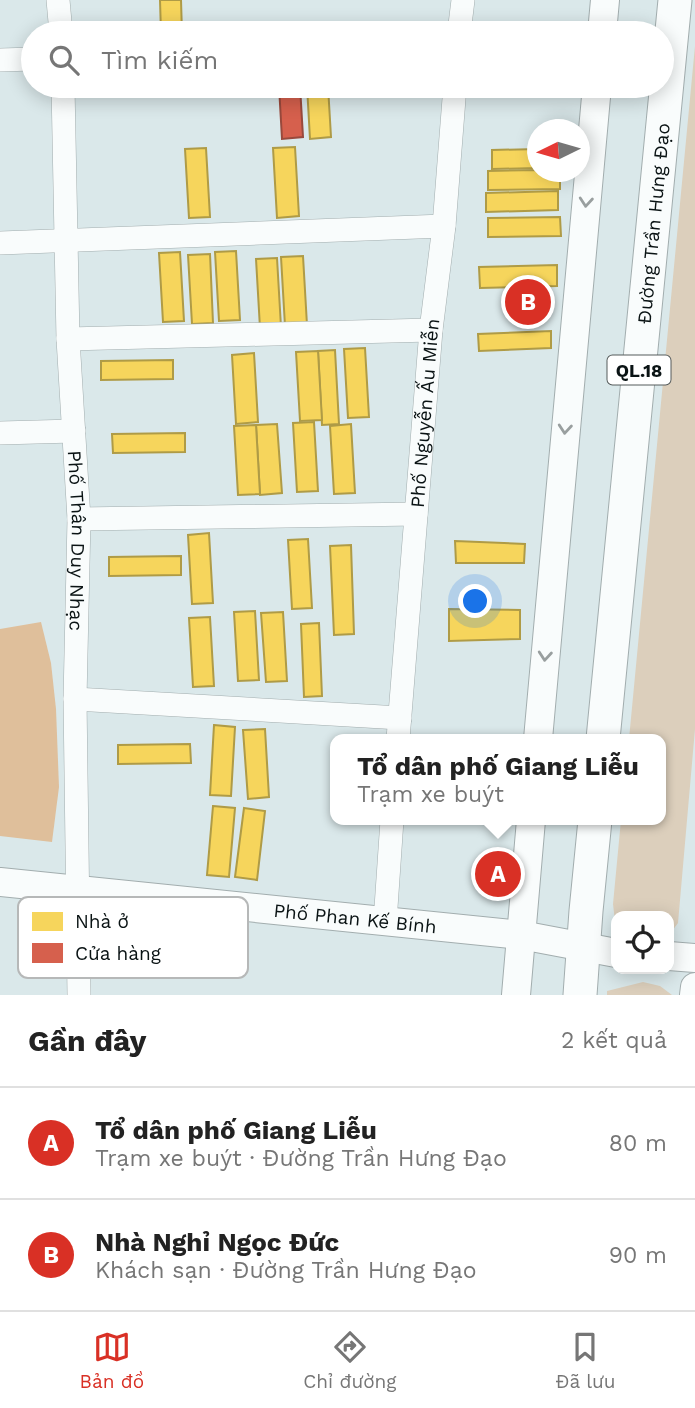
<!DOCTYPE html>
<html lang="vi">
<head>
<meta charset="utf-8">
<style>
	body { margin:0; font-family:"Work Sans",sans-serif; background:#f2f2f2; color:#222 }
	.controls { position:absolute; right:21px; bottom:21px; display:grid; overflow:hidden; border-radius:14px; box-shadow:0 4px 18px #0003 }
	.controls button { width:63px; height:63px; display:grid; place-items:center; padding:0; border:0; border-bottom:2px solid #e0e0e0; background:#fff; color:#222; font:35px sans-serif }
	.compass { position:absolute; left:527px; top:119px; width:63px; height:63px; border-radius:50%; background:#fff; box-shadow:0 4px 18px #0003; rotate:265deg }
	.you { position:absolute; left:476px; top:602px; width:24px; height:24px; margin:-18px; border:5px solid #fff; border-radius:50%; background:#1a73e8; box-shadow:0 0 0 10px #1a73e833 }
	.badge { display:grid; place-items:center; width:46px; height:46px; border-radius:50%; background:#d93025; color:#fff; font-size:23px; font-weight:700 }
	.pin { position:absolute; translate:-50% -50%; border:4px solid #fff; box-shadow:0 2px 7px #0006 }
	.popup { position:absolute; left:330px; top:734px; width:336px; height:91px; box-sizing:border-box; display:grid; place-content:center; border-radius:14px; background:#fff; filter:drop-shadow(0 2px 5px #0005); font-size:23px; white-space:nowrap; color:#767676 }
	.popup b { font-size:26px; color:#222 }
	.popup::after { content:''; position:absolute; left:50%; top:100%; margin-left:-14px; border:14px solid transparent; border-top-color:#fff }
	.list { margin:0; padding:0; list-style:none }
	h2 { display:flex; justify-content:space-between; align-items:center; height:91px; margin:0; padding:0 28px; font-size:30px }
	h2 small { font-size:23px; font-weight:400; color:#767676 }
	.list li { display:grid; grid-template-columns:46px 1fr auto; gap:21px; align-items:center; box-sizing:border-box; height:112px; padding:0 28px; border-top:2px solid #e0e0e0 }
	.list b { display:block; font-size:26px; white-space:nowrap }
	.list p { margin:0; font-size:23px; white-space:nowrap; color:#767676 }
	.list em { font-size:23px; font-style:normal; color:#767676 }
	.icon { flex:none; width:38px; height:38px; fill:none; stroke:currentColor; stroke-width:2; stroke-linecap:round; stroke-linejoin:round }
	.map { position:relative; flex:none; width:695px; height:995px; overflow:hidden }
	.search { position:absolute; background:#fff; box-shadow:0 4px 18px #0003; left:21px; right:21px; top:21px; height:77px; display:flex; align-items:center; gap:18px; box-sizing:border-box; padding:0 24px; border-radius:38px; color:#767676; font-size:26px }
	.sheet { height:315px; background:#fff }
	nav { display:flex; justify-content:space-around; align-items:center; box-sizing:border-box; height:98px; border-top:2px solid #e0e0e0; background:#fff; font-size:19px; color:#767676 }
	nav a { display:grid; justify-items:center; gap:4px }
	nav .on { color:#d93025 }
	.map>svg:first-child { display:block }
</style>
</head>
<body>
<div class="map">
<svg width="695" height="995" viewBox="0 0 695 995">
	<rect width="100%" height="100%" fill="#dae8ea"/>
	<!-- green -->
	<g fill="#dccfbc">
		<polygon points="695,46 695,729 678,923 669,935 669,916 616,916 616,930 613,904 621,820 661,820 661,739 629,739"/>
		<polygon points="643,982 660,986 672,995 607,995 607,991"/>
	</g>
	<!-- water -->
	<polygon fill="#dfbf9b" points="41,622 51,663 56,709 59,787 52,842 0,836 0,629"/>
	<!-- homes -->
	<g fill="#f6d55c" stroke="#af9b46" stroke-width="2">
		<polygon points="160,0 181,0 182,33 161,33"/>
		<polygon points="307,86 328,86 331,137 310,139"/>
		<polygon points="295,147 299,216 277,218 273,148"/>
		<polygon points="206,148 210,217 189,218 185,149"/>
		<polygon points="538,149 538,168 492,169 492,150"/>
		<polygon points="538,170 560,172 560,189 488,190 488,171"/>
		<polygon points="558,191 558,210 486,212 486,193"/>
		<polygon points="560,217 561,236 488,237 488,218"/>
		<polygon points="236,251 240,320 219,321 215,252"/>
		<polygon points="180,252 184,321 163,322 159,253"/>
		<polygon points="210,254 213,323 192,324 188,255"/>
		<polygon points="303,256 307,325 285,326 281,257"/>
		<polygon points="277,258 281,327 260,328 256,259"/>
		<polygon points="557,265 557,286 480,288 479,267"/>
		<polygon points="551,331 551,348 479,351 478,334"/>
		<polygon points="365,348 369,417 348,418 344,349"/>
		<polygon points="335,350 339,424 322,425 318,351"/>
		<polygon points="318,351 322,420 300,421 296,352"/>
		<polygon points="254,353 258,422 236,424 232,355"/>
		<polygon points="173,360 173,379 101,380 101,361"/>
		<polygon points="314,422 318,491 297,492 293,423"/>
		<polygon points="277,424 282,493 260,495 256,425"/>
		<polygon points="351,424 355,493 334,494 330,426"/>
		<polygon points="256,425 260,494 238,495 234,426"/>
		<polygon points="185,433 185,452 113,453 112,434"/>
		<polygon points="209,533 213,603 192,604 188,535"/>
		<polygon points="308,539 312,608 292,609 288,540"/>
		<polygon points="455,541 525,544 524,563 456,563"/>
		<polygon points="351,545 354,634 334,635 330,546"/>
		<polygon points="181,556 181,575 109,576 109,557"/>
		<polygon points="449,609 520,610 520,639 449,641"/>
		<polygon points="255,611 259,680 238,681 234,612"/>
		<polygon points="283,612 287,681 266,682 261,613"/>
		<polygon points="210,617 214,686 193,687 189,618"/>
		<polygon points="319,623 322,696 304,697 301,624"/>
		<polygon points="214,725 235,727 231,796 210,795"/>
		<polygon points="265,729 269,797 248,799 243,730"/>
		<polygon points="190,744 191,763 118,764 118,745"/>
		<polygon points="213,806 235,808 229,877 207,875"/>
		<polygon points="244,808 265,811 257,880 235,877"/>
	</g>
	<!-- shops -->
	<polygon fill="#d6604d" stroke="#99493c" stroke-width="2" points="279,86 300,86 303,137 282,139"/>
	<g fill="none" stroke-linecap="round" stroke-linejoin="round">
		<!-- minor casing -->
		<g stroke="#a2adae" stroke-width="24">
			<g id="minor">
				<polyline points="58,0 61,33"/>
				<polyline points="459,33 463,0"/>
				<polyline points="0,60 33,59"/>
				<path id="s1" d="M63,86l5,253 11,180 -4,180 4,296"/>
				<polyline points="0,243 444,226"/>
				<polyline points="68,339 431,330"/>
				<polyline points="0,433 74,431"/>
				<polyline points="79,519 416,514"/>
				<polyline points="75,699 400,718"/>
				<path id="s2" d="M398,739l33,-409 13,-104 11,-140"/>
				<polyline points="385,922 392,820"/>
			</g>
		</g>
		<!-- major casing -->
		<g stroke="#a2adae" stroke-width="30">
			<g id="major">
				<polyline points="602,33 605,0"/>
				<polyline points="538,739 597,86"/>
				<path id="s3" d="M0,882l521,53 95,18"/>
				<polyline points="669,956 695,958"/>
				<polyline points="516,995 531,820"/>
				<polyline points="694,995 695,987"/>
			</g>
		</g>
		<!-- highway casing -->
		<g stroke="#a2adae" stroke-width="35">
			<g id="highway">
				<path id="s4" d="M603,739l72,-739"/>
				<polyline points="580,995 586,911 595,820"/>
			</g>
		</g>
		<!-- minor -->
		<use href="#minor" stroke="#f9fcfc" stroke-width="23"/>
		<!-- major -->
		<use href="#major" stroke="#f9fcfc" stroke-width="28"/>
		<!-- highway -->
		<use href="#highway" stroke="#f9fcfc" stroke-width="33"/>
	</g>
	<!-- one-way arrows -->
	<defs><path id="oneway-chevron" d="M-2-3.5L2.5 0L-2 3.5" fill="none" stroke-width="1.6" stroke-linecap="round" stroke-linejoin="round" transform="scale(1.75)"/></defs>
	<g stroke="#999f9f">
		<use href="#oneway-chevron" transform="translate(586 202) rotate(95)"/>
		<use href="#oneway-chevron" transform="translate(565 429) rotate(95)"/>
		<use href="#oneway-chevron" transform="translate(545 656) rotate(95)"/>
	</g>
	<g text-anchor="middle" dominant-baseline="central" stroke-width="7" stroke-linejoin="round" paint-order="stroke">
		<!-- shield labels -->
		<rect fill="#fff" stroke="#545a5a" stroke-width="2" x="607.5" y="355.5" width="63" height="29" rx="5"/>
		<g font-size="18" font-weight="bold" fill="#0a1314">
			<text x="639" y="370">QL.18</text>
		</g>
		<!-- street labels -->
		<g font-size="19" fill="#0a1314" stroke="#fff">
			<text stroke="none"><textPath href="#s4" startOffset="518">Đường Trần Hưng Đạo</textPath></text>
			<text stroke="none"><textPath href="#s2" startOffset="327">Phố Nguyễn Ấu Miễn</textPath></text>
			<text stroke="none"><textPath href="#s1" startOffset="455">Phố Thân Duy Nhạc</textPath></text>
			<text stroke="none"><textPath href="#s3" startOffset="357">Phố Phan Kế Bính</textPath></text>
		</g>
	</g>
	<!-- legend -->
	<rect x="18" y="897" width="230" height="81" rx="10" fill="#fff" stroke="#b6b8b8" stroke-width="2"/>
	<rect x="32" y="912" width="31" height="19" fill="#f6d55c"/>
	<rect x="32" y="943" width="31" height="20" fill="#d6604d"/>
	<g font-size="19" fill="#0a1314">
		<text x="75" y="928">Nhà ở</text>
		<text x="75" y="960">Cửa hàng</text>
	</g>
</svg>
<div class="controls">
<button><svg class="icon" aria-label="locate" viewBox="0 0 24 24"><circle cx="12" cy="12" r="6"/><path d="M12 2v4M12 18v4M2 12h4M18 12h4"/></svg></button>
</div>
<svg class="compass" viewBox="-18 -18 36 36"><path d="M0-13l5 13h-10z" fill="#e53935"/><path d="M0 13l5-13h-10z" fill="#767676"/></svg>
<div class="you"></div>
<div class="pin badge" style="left:498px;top:874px">A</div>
<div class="popup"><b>Tổ dân phố Giang Liễu</b>Trạm xe buýt</div>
<div class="pin badge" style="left:528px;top:302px">B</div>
<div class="search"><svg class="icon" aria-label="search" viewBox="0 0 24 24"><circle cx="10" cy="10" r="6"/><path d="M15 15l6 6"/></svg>Tìm kiếm</div>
</div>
<section class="sheet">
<h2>Gần đây<small>2 kết quả</small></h2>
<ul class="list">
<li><span class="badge">A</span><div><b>Tổ dân phố Giang Liễu</b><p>Trạm xe buýt · Đường Trần Hưng Đạo</p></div><em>80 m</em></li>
<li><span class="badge">B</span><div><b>Nhà Nghỉ Ngọc Đức</b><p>Khách sạn · Đường Trần Hưng Đạo</p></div><em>90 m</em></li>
</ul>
</section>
<nav>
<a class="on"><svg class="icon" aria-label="map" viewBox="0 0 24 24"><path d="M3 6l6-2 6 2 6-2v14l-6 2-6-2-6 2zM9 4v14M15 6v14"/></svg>Bản đồ</a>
<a><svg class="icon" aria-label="directions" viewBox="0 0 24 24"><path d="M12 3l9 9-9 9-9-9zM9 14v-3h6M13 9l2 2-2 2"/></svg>Chỉ đường</a>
<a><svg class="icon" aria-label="saved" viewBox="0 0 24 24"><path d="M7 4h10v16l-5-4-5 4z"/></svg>Đã lưu</a>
</nav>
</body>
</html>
